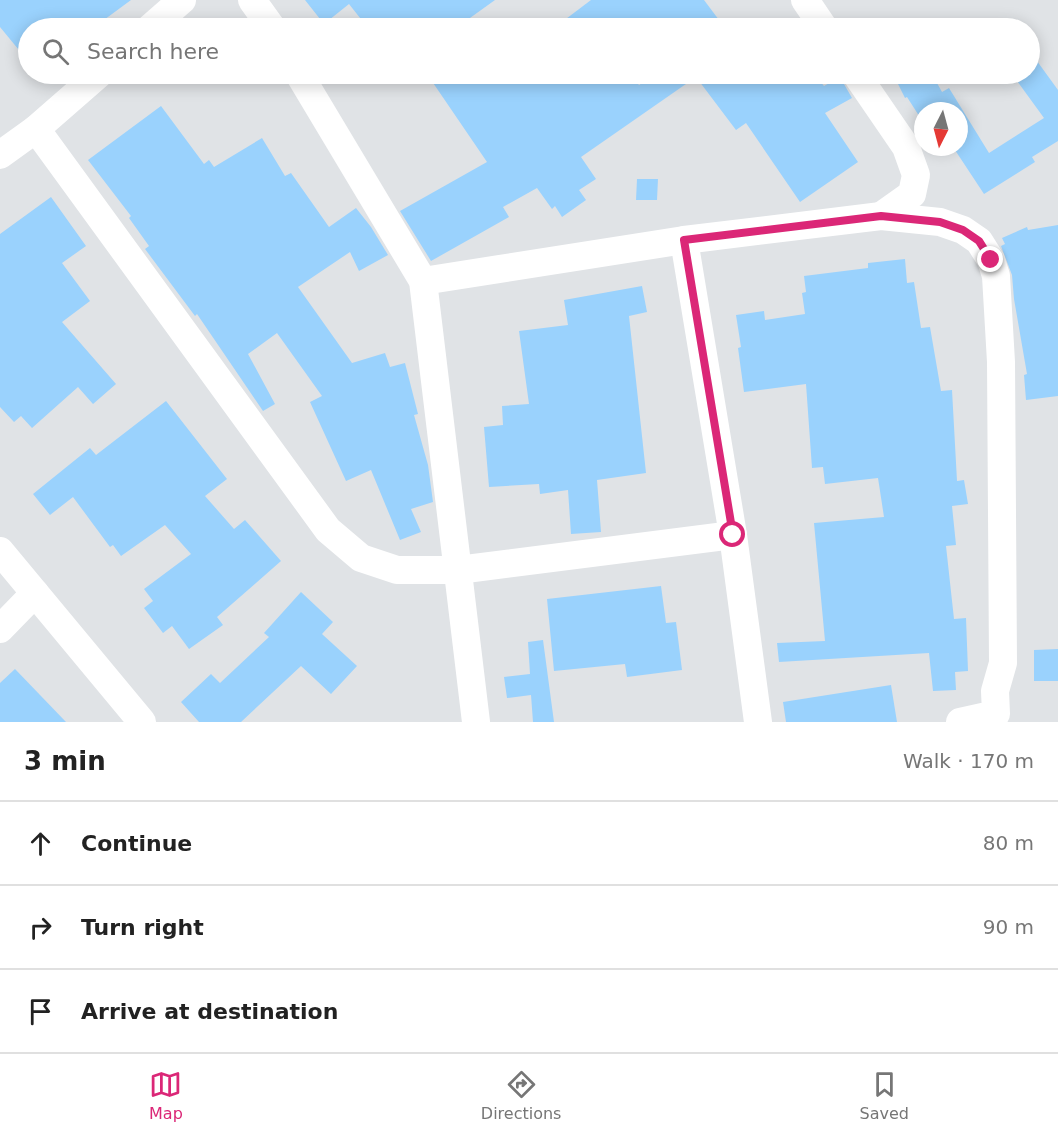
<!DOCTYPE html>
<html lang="en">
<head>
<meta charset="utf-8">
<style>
	body { margin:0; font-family:"DejaVu Sans",sans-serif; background:#f6f6f6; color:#222 }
	.compass { position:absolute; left:914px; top:102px; width:54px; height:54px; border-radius:50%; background:#fff; box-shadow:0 3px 15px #0003; rotate:186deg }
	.stop { position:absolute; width:18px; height:18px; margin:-14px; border:4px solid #db2777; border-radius:50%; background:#fff }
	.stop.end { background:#db2777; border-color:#fff; box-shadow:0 2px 6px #0008 }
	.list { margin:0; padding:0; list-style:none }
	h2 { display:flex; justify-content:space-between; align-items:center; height:78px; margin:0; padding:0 24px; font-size:26px }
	h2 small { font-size:20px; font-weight:400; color:#767676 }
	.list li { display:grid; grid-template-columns:39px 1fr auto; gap:18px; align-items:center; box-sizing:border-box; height:84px; padding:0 24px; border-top:2px solid #e0e0e0 }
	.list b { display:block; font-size:22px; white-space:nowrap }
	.list em { font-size:20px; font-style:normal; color:#767676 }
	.icon { flex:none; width:33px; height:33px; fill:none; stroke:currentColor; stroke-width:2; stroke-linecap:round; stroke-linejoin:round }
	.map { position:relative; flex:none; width:1058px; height:722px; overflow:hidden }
	.search { position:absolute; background:#fff; box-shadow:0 3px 15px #0003; left:18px; right:18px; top:18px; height:66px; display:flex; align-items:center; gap:15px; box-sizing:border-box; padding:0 21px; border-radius:33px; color:#767676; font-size:22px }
	.sheet { height:330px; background:#fff }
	nav { display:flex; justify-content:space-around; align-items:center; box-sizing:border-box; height:84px; border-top:2px solid #e0e0e0; background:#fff; font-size:16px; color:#767676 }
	nav a { display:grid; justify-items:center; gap:3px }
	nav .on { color:#db2777 }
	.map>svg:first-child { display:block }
</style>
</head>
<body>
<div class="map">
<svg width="1058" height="722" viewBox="0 0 1058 722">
	<rect width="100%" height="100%" fill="#e0e3e6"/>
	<!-- building -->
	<g fill="#9ad2fd">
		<polygon points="0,0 131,0 93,28 28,28 28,61 0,27"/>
		<polygon points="305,0 495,0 456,28 368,28 349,4 324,24"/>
		<polygon points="591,0 704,0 725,28 554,28"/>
		<polygon points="1029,50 1058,90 1058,141 1032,157 1035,162 984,194 953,147 959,147 959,111 923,111 923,122 907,97 905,98 893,74 932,74 942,92 949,88 989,153 1044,118 1012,74 1029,74"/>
		<polygon points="427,74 630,74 639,85 656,74 777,74 784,83 798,74 814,74 824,86 840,77 852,98 825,113 858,162 800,202 746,123 736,130 696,77 581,157 596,179 579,190 586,200 562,217 555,206 552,209 537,188 503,207 509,217 431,261 400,211 487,162"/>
		<polygon points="161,106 204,164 209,160 214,167 262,138 285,176 291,173 329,227 356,208 371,227 388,255 359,271 350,252 298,287 352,363 385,353 390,367 405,363 418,414 414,415 428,465 433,502 411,509 421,532 400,540 371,470 346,481 310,402 322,396 277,333 248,354 275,404 263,411 197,314 195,316 145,249 149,246 129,218 131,216 88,160"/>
		<polygon points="637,179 658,179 657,200 636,200"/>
		<polygon points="51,197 86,246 62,263 90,301 62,322 116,384 93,404 78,387 32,428 21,416 14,422 0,407 0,234"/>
		<polygon points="1058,225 1058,396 1026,400 1024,375 1027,374 1014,299 1012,275 1001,246 1005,244 1002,238 1027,227 1028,230"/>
		<polygon points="905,259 907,283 914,282 921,328 930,327 941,391 952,390 957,481 964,480 968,504 952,506 956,545 946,546 954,619 966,618 968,671 955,672 956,690 933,691 929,653 779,662 777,643 825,641 814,523 884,517 878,478 825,484 823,467 812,468 806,384 744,392 738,348 741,347 736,315 764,311 765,320 805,314 802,293 806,292 804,276 868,268 868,263"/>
		<polygon points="642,286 647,312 629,316 646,473 597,480 601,532 571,534 568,490 540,494 539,484 489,487 484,427 503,425 502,406 529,404 519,331 568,325 564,300"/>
		<polygon points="166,401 227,479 205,496 234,529 245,520 281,561 217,617 223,625 189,649 172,626 163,633 144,608 153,601 144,589 191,554 165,525 121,556 113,545 110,547 73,497 50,515 33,494 90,448 96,455"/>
		<polygon points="661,586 666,623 676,622 682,670 627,677 625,664 554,671 547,599"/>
		<polygon points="301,592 333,622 322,634 357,666 331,694 301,666 241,722 199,722 181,702 211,674 220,683 269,637 264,633"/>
		<polygon points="543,640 554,722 533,722 531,695 507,698 504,677 530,674 528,642"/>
		<polygon points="1058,649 1058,681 1034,681 1034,650"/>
		<polygon points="15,669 66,722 0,722 0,683"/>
		<polygon points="891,685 897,722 786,722 783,702"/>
	</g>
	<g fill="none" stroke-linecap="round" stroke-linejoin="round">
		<!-- minor -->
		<g stroke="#fff" stroke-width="28">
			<polyline points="252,0 272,28"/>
			<polyline points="805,0 824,28"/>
			<polyline points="150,28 182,0"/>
			<polyline points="299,74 423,281 476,722"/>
			<polyline points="856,74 906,147 916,175 912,194 881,216"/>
			<polyline points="36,129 328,530 361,558 397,570 458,570 733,535"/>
			<polyline points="0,155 36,129 99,74"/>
			<polyline points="684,240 733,535 758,722"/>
			<polyline points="423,281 684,240 881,216 940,222 963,230 979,241 991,260 996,276 1001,362 1003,663 995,691 996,714 960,722"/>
			<polyline points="0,551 142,722"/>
			<polyline points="0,629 35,593"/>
		</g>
	</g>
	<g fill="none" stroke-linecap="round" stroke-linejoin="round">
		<!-- route -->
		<polyline stroke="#db2777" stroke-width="8" points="733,535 684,240 881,216 940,222 963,230 979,241 991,260"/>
	</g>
</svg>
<svg class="compass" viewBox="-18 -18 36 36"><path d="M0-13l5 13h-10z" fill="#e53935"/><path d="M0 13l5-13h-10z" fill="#767676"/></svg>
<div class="stop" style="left:733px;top:535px"></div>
<div class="stop end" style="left:991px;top:260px"></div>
<div class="search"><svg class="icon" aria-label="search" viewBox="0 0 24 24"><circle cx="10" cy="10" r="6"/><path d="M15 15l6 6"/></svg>Search here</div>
</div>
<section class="sheet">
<h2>3 min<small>Walk · 170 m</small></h2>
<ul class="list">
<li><svg class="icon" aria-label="ahead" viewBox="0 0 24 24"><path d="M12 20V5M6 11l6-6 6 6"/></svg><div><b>Continue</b></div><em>80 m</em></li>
<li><svg class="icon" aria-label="right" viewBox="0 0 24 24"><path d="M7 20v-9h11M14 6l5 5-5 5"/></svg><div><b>Turn right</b></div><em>90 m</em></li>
<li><svg class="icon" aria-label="arrive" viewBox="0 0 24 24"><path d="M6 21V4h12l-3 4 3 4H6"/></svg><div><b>Arrive at destination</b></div></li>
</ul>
</section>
<nav>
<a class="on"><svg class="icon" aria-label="map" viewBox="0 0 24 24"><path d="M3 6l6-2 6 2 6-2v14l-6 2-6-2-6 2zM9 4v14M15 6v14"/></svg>Map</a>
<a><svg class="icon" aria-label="directions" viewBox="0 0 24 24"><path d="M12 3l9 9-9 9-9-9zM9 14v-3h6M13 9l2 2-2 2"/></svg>Directions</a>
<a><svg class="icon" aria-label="saved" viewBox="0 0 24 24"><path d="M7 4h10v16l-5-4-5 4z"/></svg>Saved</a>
</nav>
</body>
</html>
